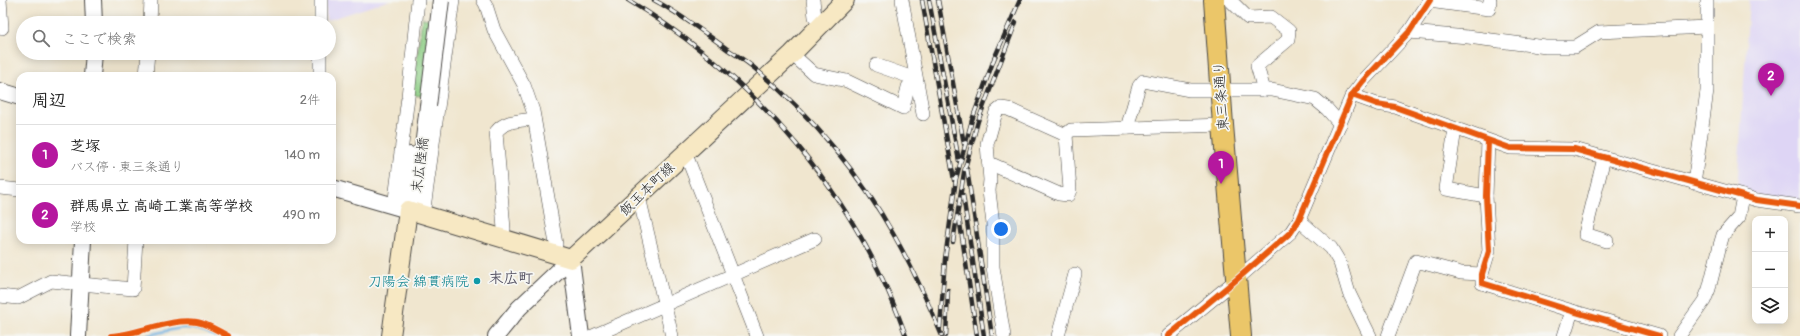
<!DOCTYPE html>
<html lang="ja">
<head>
<meta charset="utf-8">
<style>
	body { margin:0; font-family:Pangolin,"Klee One",sans-serif; background:#f2f2f2; color:#222 }
	.controls { position:absolute; right:12px; bottom:12px; display:grid; overflow:hidden; border-radius:8px; box-shadow:0 2px 10px #0003 }
	.controls button { width:36px; height:36px; display:grid; place-items:center; padding:0; border:0; border-bottom:1px solid #e0e0e0; background:#fff; color:#222; font:20px sans-serif }
	.you { position:absolute; left:1001px; top:229px; width:14px; height:14px; margin:-10px; border:3px solid #fff; border-radius:50%; background:#1a73e8; box-shadow:0 0 0 6px #1a73e833 }
	.badge { display:grid; place-items:center; width:26px; height:26px; border-radius:50%; background:#b5179e; color:#fff; font-size:13px; font-weight:700 }
	.pin { position:absolute; translate:-50% -33px; filter:drop-shadow(0 1px 2px #0008) }
	.pin::after { content:''; position:absolute; top:21px; width:14px; height:12px; background:inherit; clip-path:polygon(0 0,100% 0,50% 100%) }
	.list { margin:0; padding:0; list-style:none }
	h2 { display:flex; justify-content:space-between; align-items:center; height:52px; margin:0; padding:0 16px; font-size:17px }
	h2 small { font-size:13px; font-weight:400; color:#767676 }
	.list li { display:grid; grid-template-columns:26px 1fr auto; gap:12px; align-items:center; box-sizing:border-box; height:60px; padding:0 16px; border-top:1px solid #e0e0e0 }
	.list b { display:block; font-size:15px; white-space:nowrap }
	.list p { margin:0; font-size:13px; white-space:nowrap; color:#767676 }
	.list em { font-size:13px; font-style:normal; color:#767676 }
	.icon { flex:none; width:22px; height:22px; fill:none; stroke:currentColor; stroke-width:2; stroke-linecap:round; stroke-linejoin:round }
	.map { position:relative; flex:none; width:1800px; height:336px; overflow:hidden }
	.search { position:absolute; background:#fff; box-shadow:0 2px 10px #0003; left:16px; top:16px; width:320px; height:44px; display:flex; align-items:center; gap:10px; box-sizing:border-box; padding:0 14px; border-radius:22px; color:#767676; font-size:15px }
	.panel { position:absolute; background:#fff; box-shadow:0 2px 10px #0003; left:16px; top:72px; width:320px; height:172px; border-radius:12px }
	.map>svg:first-child { display:block }
</style>
</head>
<body>
<div class="map">
<svg width="1800" height="336" viewBox="0 0 1800 336">
	<rect width="100%" height="100%" fill="#f6f6f2"/>
	<filter id="ink" filterUnits="userSpaceOnUse"><feTurbulence type="fractalNoise" baseFrequency=".025" numOctaves="2"/><feDisplacementMap in="SourceGraphic" scale="8" xChannelSelector="R" yChannelSelector="G"/><feConvolveMatrix kernelMatrix="1 2 1 2 8 2 1 2 1" color-interpolation-filters="sRGB"/></filter>
	<filter id="wash" filterUnits="userSpaceOnUse"><feTurbulence type="fractalNoise" baseFrequency=".012" numOctaves="4" result="noise"/><feDisplacementMap in="SourceGraphic" scale="16" xChannelSelector="R" yChannelSelector="G"/><feGaussianBlur stdDeviation="0.9" result="paint"/><feColorMatrix in="noise" values="0 0 0 0 0 0 0 0 0 0 0 0 0 0 0 0 0 1.4 0 .05"/><feComposite in="paint" operator="in"/></filter>
	<g filter="url(#wash)">
		<rect width="100%" height="100%" fill="#f0e6cf"/>
		<!-- built -->
		<g fill="#ded5f5">
			<polygon points="326,0 390,0 326,21"/>
			<polygon points="1749,0 1800,0 1800,202 1737,192"/>
		</g>
		<!-- green -->
		<polygon fill="#8dce85" stroke="#5c7c58" points="422,18 446,21 436,98 412,95"/>
		<g fill="none" stroke-linecap="round" stroke-linejoin="round">
			<!-- stream -->
			<path stroke="#69adde" stroke-width="3" d="M146,336c28,-7 42,-14 69,0"/>
		</g>
	</g>
	<g filter="url(#ink)">
		<g fill="none" stroke-linecap="round" stroke-linejoin="round">
			<!-- minor casing -->
			<g stroke="#494744" stroke-width="14">
				<g id="minor">
					<polyline points="483,0 486,5 494,30 524,85 533,111 556,244 554,254"/>
					<polyline points="813,0 815,17 822,23"/>
					<polyline points="902,0 923,114"/>
					<polyline points="1230,0 1248,18 1271,17 1289,31 1288,40 1257,66 1264,90"/>
					<polyline points="1429,1 1489,9 1490,0"/>
					<polyline points="150,23 151,0"/>
					<polyline points="321,23 321,0"/>
					<polyline points="0,28 2,28 0,0"/>
					<polyline points="1409,32 1468,37 1546,47 1575,47 1599,32 1707,27"/>
					<polyline points="792,54 814,74 847,81 903,108 908,87 917,86"/>
					<polyline points="876,65 916,79"/>
					<polyline points="146,76 148,53"/>
					<polyline points="320,76 320,53"/>
					<polyline points="1352,95 1377,104 1395,107 1510,148 1574,149 1757,200 1800,206"/>
					<polyline points="1127,128 1139,86 1143,81 1190,90 1272,90 1315,99 1327,109 1340,124"/>
					<polyline points="1455,129 1446,189 1486,196"/>
					<polyline points="1488,141 1486,196 1489,251 1482,274 1482,283 1572,311 1659,336"/>
					<polyline points="685,152 757,336"/>
					<polyline points="1604,158 1585,234 1607,241"/>
					<polyline points="989,163 1059,194 1068,195 1070,190 1066,135 1071,130 1223,125"/>
					<polyline points="1694,183 1707,91 1707,0"/>
					<polyline points="0,188 20,190"/>
					<polyline points="639,197 672,336"/>
					<polyline points="394,207 408,97 418,0"/>
					<polyline points="423,215 453,0"/>
					<polyline points="1299,220 1331,248 1340,263 1349,293 1370,336"/>
					<path d="M502,238l2,-9 -8,-97c9,-12 24,-11 38,-13"/>
					<polyline points="0,296 18,298 51,281 133,289 136,240"/>
					<polyline points="593,336 815,239"/>
					<polyline points="1004,336 993,267 993,224 989,191 990,180 987,144 996,112 1001,108 1008,109 1066,135"/>
					<polyline points="1058,336 1075,274"/>
					<polyline points="1168,336 1236,280 1291,232 1299,220 1352,95 1363,81 1409,32 1430,0"/>
					<polyline points="1388,336 1416,261 1461,273 1482,274"/>
					<polyline points="1564,336 1572,311"/>
					<polyline points="1679,336 1704,301 1709,289 1720,245 1723,235 1739,217 1743,196"/>
				</g>
			</g>
			<!-- tertiary casing -->
			<g stroke="#494744" stroke-width="18">
				<g id="tertiary">
					<polyline points="93,0 94,23"/>
					<polyline points="92,76 94,53"/>
					<polyline points="0,91 20,97"/>
					<polyline points="332,188 408,210"/>
					<polyline points="408,210 416,204 428,106"/>
					<polyline points="408,210 404,200 410,155"/>
					<polyline points="571,259 581,336"/>
					<polyline points="78,336 83,240"/>
					<polyline points="496,336 519,308 571,259"/>
				</g>
			</g>
			<!-- secondary casing -->
			<g stroke="#494744" stroke-width="20">
				<polyline id="secondary" points="391,336 408,210 571,259 792,54 845,0"/>
			</g>
			<!-- primary casing -->
			<g stroke="#494744" stroke-width="22">
				<polyline id="primary" points="1214,0 1223,125 1241,336"/>
			</g>
			<!-- minor -->
			<use href="#minor" stroke="#fff" stroke-width="13"/>
			<!-- tertiary -->
			<use href="#tertiary" stroke="#fff" stroke-width="16"/>
			<!-- secondary -->
			<use href="#secondary" stroke="#f7e8c3" stroke-width="18"/>
			<!-- primary -->
			<use href="#primary" stroke="#ebc669" stroke-width="20"/>
			<!-- rail casing -->
			<g stroke="#2b2b2b" stroke-width="4.5">
				<g id="rail">
					<path d="M628,0c128,77 228,195 278,336"/>
					<path d="M654,0c26,14 50,32 73,49 11,7 22,14 32,23 54,45 102,104 136,165 18,32 33,65 47,99"/>
					<polyline points="922,0 954,180"/>
					<polyline points="929,0 959,161"/>
					<polyline points="938,0 964,144"/>
					<polyline points="967,169 992,336"/>
					<polyline points="963,195 984,336"/>
					<polyline points="959,217 977,336"/>
					<polyline points="953,242 964,172 978,121 1016,22"/>
					<polyline points="940,328 945,259 956,179 972,120 994,59 1020,0"/>
					<polyline points="946,336 948,290"/>
				</g>
			</g>
			<!-- rail -->
			<use href="#rail" stroke="#f6f6f2" stroke-width="3" stroke-dasharray="9" stroke-linecap="butt"/>
			<!-- tertiary-bridge casing -->
			<g stroke="#494744" stroke-width="18" stroke-linecap="butt">
				<polyline id="tertiary-bridge" points="428,106 441,0"/>
			</g>
			<!-- tertiary-bridge -->
			<use href="#tertiary-bridge" stroke="#fff" stroke-width="16"/>
			<!-- cycleway casing -->
			<g stroke="#f6f6f2" stroke-width="8">
				<g id="cycleway">
					<polyline points="1352,95 1377,104 1395,107 1510,148 1574,149 1757,200 1800,206"/>
					<polyline points="1488,141 1486,196 1489,251 1482,274 1482,283 1572,311 1659,336"/>
					<path d="M111,336c26,-1 62,-19 86,-14 11,2 21,9 31,14"/>
					<polyline points="1168,336 1236,280 1291,232 1299,220 1352,95 1363,81 1409,32 1430,0"/>
				</g>
			</g>
			<!-- cycleway -->
			<use href="#cycleway" stroke="#e8590c" stroke-width="6"/>
		</g>
	</g>
	<!-- markers -->
	<circle fill="#0f9aa8" stroke="#f6f6f2" stroke-width="1.5" cx="477" cy="281" r="4"/>
	<g text-anchor="middle" dominant-baseline="central" stroke-width="3.5" stroke-linejoin="round" paint-order="stroke">
		<!-- street labels -->
		<g font-size="14" fill="#2b2b2b" stroke="#f6f6f2">
			<text transform="translate(1221 96) rotate(-94)">東三条通り</text>
			<text transform="translate(420 165) rotate(-83)">末広陸橋</text>
			<text transform="translate(647 189) rotate(-44)">飯玉本町線</text>
		</g>
		<!-- culture labels -->
		<g font-size="14" fill="#0d838f" stroke="#f6f6f2" text-anchor="end">
			<text x="469" y="281">刀陽会 綿貫病院</text>
		</g>
		<!-- neighbourhood labels -->
		<g font-size="15" font-weight="bold" fill="#585566" stroke="#f6f6f2">
			<text x="511" y="278">末広町</text>
		</g>
	</g>
</svg>
<div class="controls">
<button>+</button>
<button>−</button>
<button><svg class="icon" aria-label="layers" viewBox="0 0 24 24"><path d="M12 4l9 5-9 5-9-5zM3 14l9 5 9-5"/></svg></button>
</div>
<div class="you"></div>
<div class="pin badge" style="left:1221px;top:184px">1</div>
<div class="pin badge" style="left:1771px;top:96px">2</div>
<div class="search"><svg class="icon" aria-label="search" viewBox="0 0 24 24"><circle cx="10" cy="10" r="6"/><path d="M15 15l6 6"/></svg>ここで検索</div>
<section class="panel">
<h2>周辺<small>2件</small></h2>
<ul class="list">
<li><span class="badge">1</span><div><b>芝塚</b><p>バス停 · 東三条通り</p></div><em>140 m</em></li>
<li><span class="badge">2</span><div><b>群馬県立 高崎工業高等学校</b><p>学校</p></div><em>490 m</em></li>
</ul>
</section>
</div>
</body>
</html>
